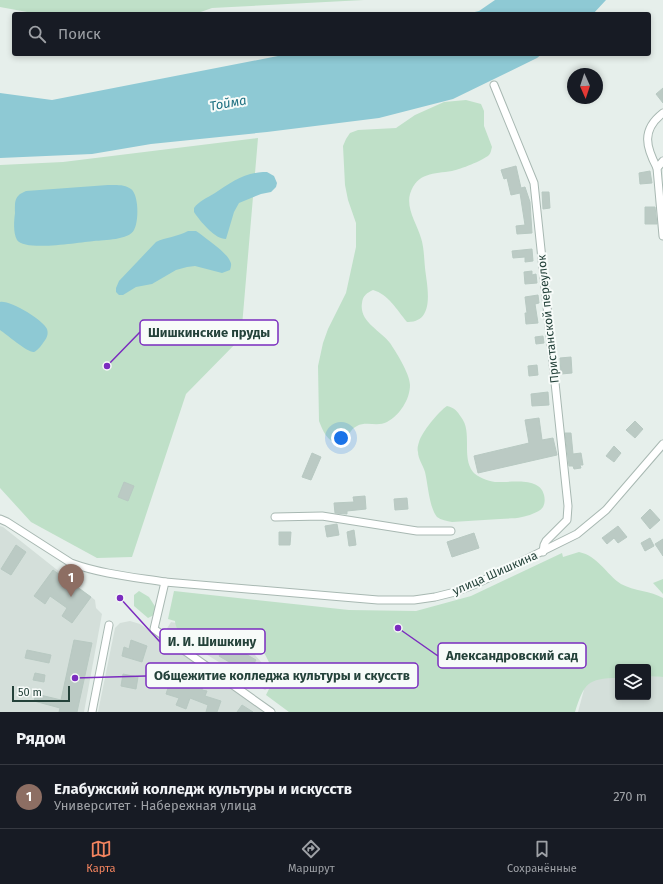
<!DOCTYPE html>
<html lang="ru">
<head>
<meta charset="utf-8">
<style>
	body { margin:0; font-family:"Fira Sans",sans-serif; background:#242831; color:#f1f3f6 }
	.controls { position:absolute; right:12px; bottom:12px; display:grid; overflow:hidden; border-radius:4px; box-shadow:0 2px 6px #0003 }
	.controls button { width:36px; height:36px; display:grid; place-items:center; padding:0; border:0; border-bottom:1px solid #363941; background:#171b24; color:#f1f3f6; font:20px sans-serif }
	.compass { position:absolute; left:567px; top:68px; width:36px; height:36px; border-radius:50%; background:#171b24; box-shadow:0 2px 6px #0003; rotate:177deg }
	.scale { position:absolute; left:12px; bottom:10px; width:58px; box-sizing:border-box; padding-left:4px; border:2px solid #24423a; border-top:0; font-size:11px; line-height:14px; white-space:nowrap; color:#24423a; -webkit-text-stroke:3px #f7fbf9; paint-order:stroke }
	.you { position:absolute; left:341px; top:438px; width:14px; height:14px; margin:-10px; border:3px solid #fff; border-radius:50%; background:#1a73e8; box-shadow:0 0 0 6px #1a73e833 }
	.badge { display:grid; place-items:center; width:26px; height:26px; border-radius:50%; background:#f4845f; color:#fff; font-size:13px; font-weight:700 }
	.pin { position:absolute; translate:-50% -33px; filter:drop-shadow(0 1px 2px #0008) }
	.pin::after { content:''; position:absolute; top:21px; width:14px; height:12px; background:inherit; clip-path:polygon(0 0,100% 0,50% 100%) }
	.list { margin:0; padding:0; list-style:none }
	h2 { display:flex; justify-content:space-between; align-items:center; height:52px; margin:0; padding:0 16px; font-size:17px }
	h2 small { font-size:13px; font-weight:400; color:#9ea1a6 }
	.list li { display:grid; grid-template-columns:26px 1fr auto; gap:12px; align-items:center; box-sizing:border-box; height:64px; padding:0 16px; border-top:1px solid #363941 }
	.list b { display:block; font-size:15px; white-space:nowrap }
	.list p { margin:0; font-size:13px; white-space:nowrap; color:#9ea1a6 }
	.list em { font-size:13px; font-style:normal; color:#9ea1a6 }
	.icon { flex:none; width:22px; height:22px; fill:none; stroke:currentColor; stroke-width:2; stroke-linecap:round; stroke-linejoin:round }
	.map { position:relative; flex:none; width:663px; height:712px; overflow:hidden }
	.search { position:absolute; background:#171b24; box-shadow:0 2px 6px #0003; left:12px; right:12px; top:12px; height:44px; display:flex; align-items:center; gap:10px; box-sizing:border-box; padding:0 14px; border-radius:4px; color:#9ea1a6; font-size:15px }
	.sheet { height:116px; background:#171b24 }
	nav { display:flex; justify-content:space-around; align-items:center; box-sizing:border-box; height:56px; border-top:1px solid #363941; background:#171b24; font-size:11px; color:#9ea1a6 }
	nav a { display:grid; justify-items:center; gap:2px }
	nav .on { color:#f4845f }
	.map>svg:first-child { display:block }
</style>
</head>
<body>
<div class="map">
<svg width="663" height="712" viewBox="0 0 663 712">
	<rect width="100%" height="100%" fill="#e6efeb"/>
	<!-- built -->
	<g fill="#d4dfda">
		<polygon points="0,526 3,527 95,600 96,608 102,614 84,712 0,712"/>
		<polygon points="130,621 140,624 265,712 98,712 115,628 120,623"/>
		<polygon points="171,622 240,635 242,641 255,646 256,649 255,655 268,670 277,677 270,687 265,690 166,630"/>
		<polygon points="589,671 618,673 618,697 648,697 648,675 663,677 663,712 578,712"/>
	</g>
	<!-- green -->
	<g fill="#bfe0c8">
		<polygon points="0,0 364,0 212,8 195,14 38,14 0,7"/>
		<path d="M466,100l15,4 3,7v15l8,21c-1,3 -1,6 -3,8 -7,6 -28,14 -37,16 -18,3 -35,1 -42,23 -4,15 7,30 11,44 3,9 3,20 4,30 2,18 11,55 -18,54 -10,-12 -19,-28 -34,-32 -6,3 -10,5 -11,13 -3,19 18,27 28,40 6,9 20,31 20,42 0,14 -10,30 -23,37 -9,5 -21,-1 -30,4 -10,5 -6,13 -19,18 -11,-3 -15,-13 -19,-23l-1,-55 5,-23 5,-14 18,-36 10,-46v-24l-8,-23 -3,-15 -2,-39 3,-7 4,-6 8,-3 38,-2 19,-13 29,-13z"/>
		<polygon points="258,138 241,338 186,394 132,557 97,558 31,522 0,488 0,165 63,162"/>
		<path d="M447,406c8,2 10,5 14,11 12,15 0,39 12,55 4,5 15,9 22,10 13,1 45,-6 49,13 1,4 1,8 -1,12 -3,5 -15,9 -21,10 -7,2 -15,1 -22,2 -16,1 -32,2 -48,3 -5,-1 -11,-2 -15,-5 -8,-10 -9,-33 -12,-45 -2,-7 -7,-13 -7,-20 -1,-3 0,-7 1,-10 3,-10 19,-30 28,-36z"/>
		<path d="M579,552c19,4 27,22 42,32 13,7 30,7 42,14v79l-15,-1v-9h-30v11c-31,0 -34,6 -43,34h-286l-23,-17 4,-8 7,-10c-8,-13 -14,-31 -26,-41 -8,-1 -22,-6 -29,-5 -6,1 -10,7 -16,9 -14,3 -30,-5 -31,-19l-7,-2 6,-28 175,19 67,1 55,-15 91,-43 1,4z"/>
		<polygon points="663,579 663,594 653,583"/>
		<polygon points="139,591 149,597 156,608 154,615 148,618 134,606 134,595"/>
	</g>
	<!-- water -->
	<g fill="#8ec9d4">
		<polygon points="495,0 606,0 593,14 466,14 479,11"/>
		<polygon points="288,54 542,54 537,58 453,99 379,118 267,132 151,144 92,154 0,158 0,93 52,100"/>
		<path d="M263,172h4l7,4 3,7 -1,4 -5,5 -10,2 -22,9 -5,9 -8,27c-11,0 -24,-16 -30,-24l-2,-3v-4c5,-7 13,-10 21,-15 15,-10 29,-20 48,-21z"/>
		<path d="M108,185c7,0 17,-1 23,4 8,6 8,33 3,41 -5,10 -30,10 -40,11 -13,1 -69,11 -77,-1 -4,-7 -3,-20 -2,-27 0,-12 -1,-17 11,-22z"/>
		<path d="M188,231h8l3,2c9,7 27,19 31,28 2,3 1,6 0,9l-8,3 -27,-7 -8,1 -11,3 -24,14 -16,3 -13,8h-4l-3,-3v-4l3,-7 37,-39c10,-5 21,-5 32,-11z"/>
		<path d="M0,302c10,-2 43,18 47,27 2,6 -1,10 -4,14 -2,3 -6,8 -9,9 -6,1 -28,-18 -34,-22z"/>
	</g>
	<!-- building -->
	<g fill="#bbcac4" stroke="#b8c9c2">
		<polygon points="663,88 663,103 656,94"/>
		<polygon points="516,166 521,188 525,187 530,202 532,233 517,234 516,226 525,225 520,193 511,195 507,178 504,179 501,170"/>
		<polygon points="650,171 652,183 640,184 639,173"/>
		<polygon points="542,192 549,192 550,208 543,209"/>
		<polygon points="645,207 655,207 657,224 645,224"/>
		<polygon points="532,249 533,261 525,262 525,257 513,258 512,251"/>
		<polygon points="532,271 532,275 536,274 537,283 525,284 524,272"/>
		<polygon points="538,295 539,303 535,304 538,323 526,324 525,313 527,313 525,297"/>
		<polygon points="543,336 544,343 536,344 535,337"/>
		<polygon points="571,357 572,373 561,374 560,358"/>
		<polygon points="537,365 538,375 529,376 528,366"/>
		<polygon points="548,392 549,405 532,406 531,394"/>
		<polygon points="539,418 542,440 553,438 557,455 478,473 474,456 529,443 525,420"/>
		<polygon points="635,421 643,429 635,438 626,430"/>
		<polygon points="565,433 571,433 573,454 581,453 583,465 580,465 581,468 574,469 573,466 569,466"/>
		<polygon points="614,446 621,453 614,462 606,456"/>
		<polygon points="312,453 321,457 311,480 302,477"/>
		<polygon points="124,482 134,486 128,501 118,497"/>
		<polygon points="365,496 366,509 347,511 347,514 335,513 334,503 354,502 353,497"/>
		<polygon points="407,498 408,509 395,510 394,499"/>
		<polygon points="650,509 660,520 650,529 641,518"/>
		<polygon points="337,524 339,535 327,537 325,526"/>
		<polygon points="618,526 627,537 618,543 614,538 607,544 602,538"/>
		<polygon points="354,530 356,545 349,546 347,532"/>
		<polygon points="279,532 291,532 290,545 279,545"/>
		<polygon points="474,533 479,548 452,557 447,542"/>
		<polygon points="650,538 654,546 645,551 641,543"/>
		<polygon points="663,539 663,556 655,544"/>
		<polygon points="16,545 26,552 11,575 1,569"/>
		<polygon points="53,570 91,597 72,623 62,616 67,608 50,596 45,604 34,596"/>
		<polygon points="74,640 92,643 77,712 59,712 60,708 34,701 36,694 61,700"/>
		<polygon points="131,640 147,646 142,662 122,656 124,647 129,649"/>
		<polygon points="227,643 256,660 248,673 219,656"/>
		<polygon points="27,650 51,655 49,663 25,658"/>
		<polygon points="35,673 45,675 44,682 33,680"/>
		<polygon points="123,674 138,677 136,689 121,686"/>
		<polygon points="187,677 204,683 202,690 207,691 205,696 221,701 217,712 206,712 208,705 190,698 186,709 176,705 179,698 166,694 171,679 184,684"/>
		<polygon points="242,705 253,712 237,712"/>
	</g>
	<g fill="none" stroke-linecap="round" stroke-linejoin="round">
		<!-- street casing -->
		<g stroke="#a8b8b2" stroke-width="9">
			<g id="street">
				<polyline points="494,85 534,183 568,506 567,520 546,541 544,545 543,552"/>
				<polyline points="663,161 657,168 663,236"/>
				<path d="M657,168c-11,-21 -16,-38 6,-55"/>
				<polyline points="275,517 322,516 417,531 451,531"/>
				<path d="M0,519l7,3 64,41c30,11 62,14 94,19l-11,47 117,83"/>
				<polyline points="165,582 378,600 414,600 435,597 455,592 478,583 577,534 606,510 663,444"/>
				<polyline points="92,712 109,625"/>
			</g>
		</g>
		<!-- street -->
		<use href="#street" stroke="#fff" stroke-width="7"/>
	</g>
	<g text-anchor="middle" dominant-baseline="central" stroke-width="4" stroke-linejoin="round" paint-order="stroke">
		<!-- street labels -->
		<g font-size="12" fill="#24423a" stroke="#f7fbf9">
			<text transform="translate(548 319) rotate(-96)">Пристанской переулок</text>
			<text transform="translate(495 573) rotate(-24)">улица Шишкина</text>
		</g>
		<!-- water labels -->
		<g font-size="13" font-style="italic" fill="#1c6f80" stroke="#f7fbf9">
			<text transform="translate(228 103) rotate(-10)">Тойма</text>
		</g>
	</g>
	<!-- callouts -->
	<path fill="none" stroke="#7b2cbf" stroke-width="1.5" d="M107 366L140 332M120 598L160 642M398 628L438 656M75 678L146 676"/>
	<g fill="#7b2cbf" stroke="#f7fbf9" stroke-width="1.5">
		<circle cx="107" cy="366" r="4"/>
		<circle cx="120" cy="598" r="4"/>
		<circle cx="398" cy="628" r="4"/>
		<circle cx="75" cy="678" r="4"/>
	</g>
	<g fill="#f7fbf9" stroke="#7b2cbf" stroke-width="1.5">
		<rect x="140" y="320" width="138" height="25" rx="4"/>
		<rect x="160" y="629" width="105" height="25" rx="4"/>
		<rect x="438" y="643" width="148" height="25" rx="4"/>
		<rect x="146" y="663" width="272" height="25" rx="4"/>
	</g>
	<g font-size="13" text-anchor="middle" font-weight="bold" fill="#24423a">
		<text x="209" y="337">Шишкинские пруды</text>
		<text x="212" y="646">И. И. Шишкину</text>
		<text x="512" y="660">Александровский сад</text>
		<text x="282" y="680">Общежитие колледжа культуры и скусств</text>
	</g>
</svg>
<div class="controls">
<button><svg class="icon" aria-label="layers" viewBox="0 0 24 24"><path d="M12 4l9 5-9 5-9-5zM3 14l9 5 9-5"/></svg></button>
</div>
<svg class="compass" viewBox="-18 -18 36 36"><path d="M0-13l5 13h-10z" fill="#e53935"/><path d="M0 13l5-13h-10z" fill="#9ea1a6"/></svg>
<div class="scale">50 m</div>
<div class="you"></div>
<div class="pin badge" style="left:71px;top:597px;background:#8d6e63">1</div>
<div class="search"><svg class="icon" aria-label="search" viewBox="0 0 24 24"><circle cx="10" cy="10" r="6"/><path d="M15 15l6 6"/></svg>Поиск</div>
</div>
<section class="sheet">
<h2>Рядом<small></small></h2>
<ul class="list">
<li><span class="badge" style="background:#8d6e63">1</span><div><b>Елабужский колледж культуры и искусств</b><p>Университет · Набережная улица</p></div><em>270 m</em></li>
</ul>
</section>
<nav>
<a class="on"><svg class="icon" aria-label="map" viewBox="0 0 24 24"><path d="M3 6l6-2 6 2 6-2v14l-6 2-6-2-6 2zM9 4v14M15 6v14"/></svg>Карта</a>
<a><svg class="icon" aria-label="directions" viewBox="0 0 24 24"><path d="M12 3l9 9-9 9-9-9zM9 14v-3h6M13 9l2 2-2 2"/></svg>Маршрут</a>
<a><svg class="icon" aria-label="saved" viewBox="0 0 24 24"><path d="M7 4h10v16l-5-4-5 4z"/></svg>Сохранённые</a>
</nav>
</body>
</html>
